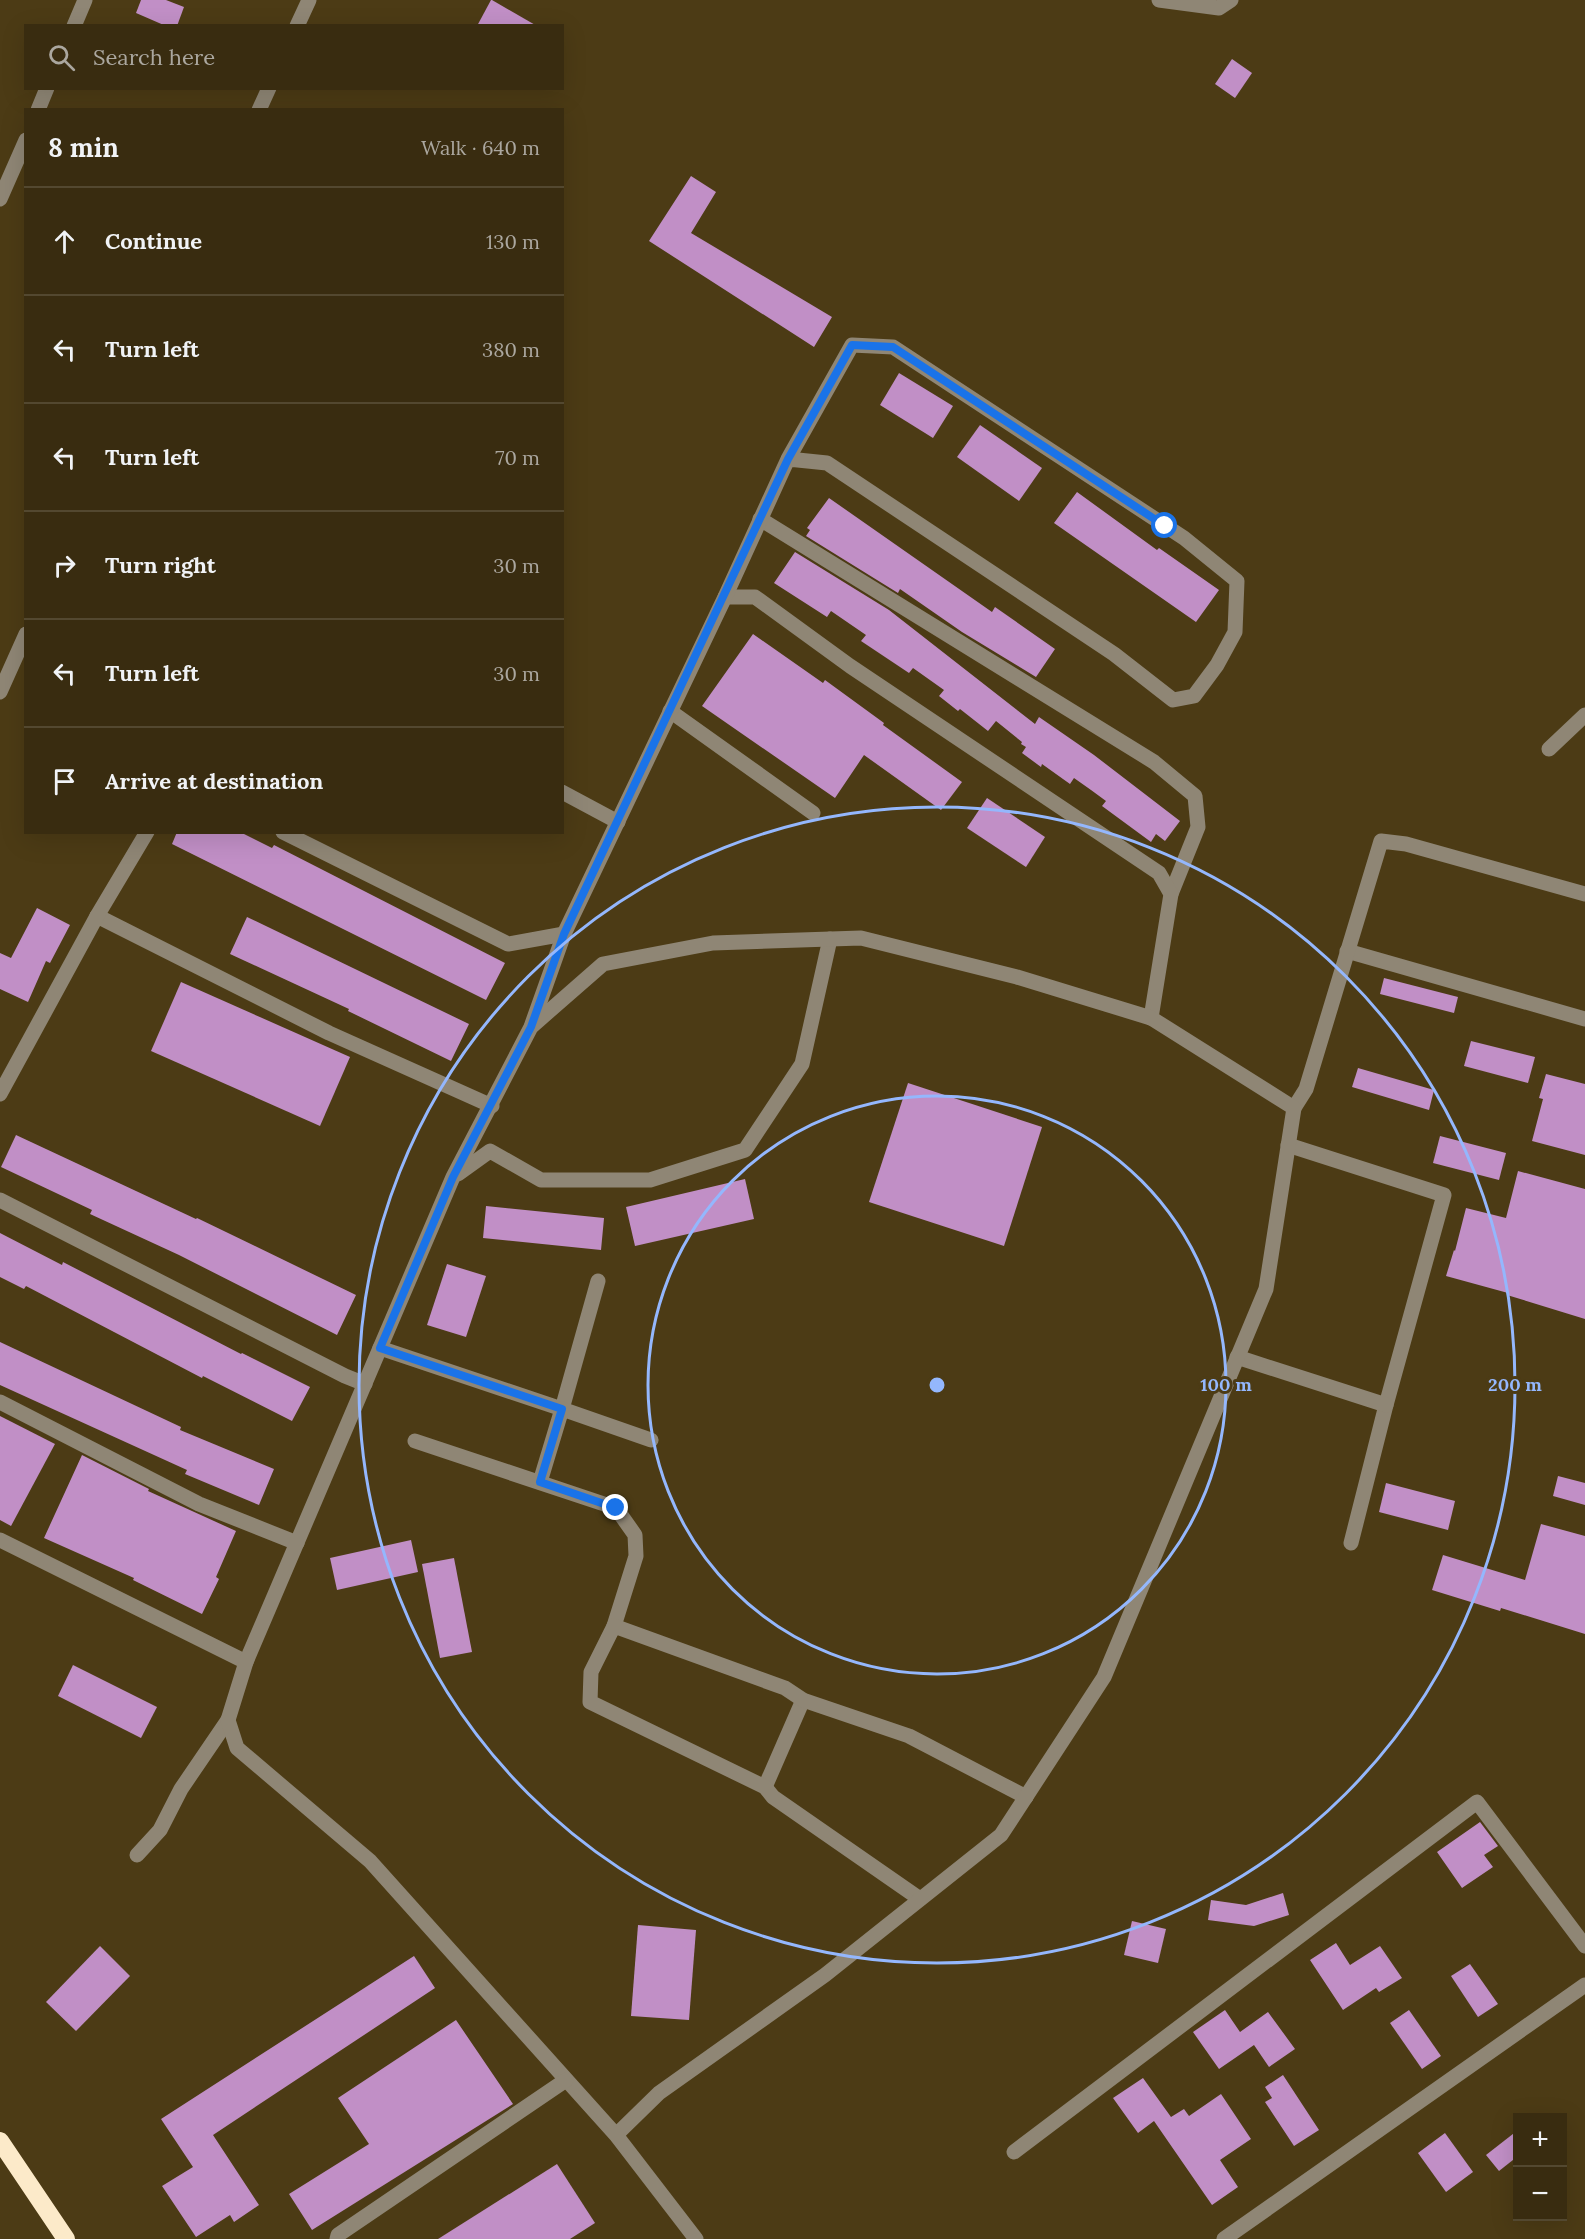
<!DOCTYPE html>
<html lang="en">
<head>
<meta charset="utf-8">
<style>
	body { margin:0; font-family:Lora,serif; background:#403419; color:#f1f3f6 }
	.controls { position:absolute; right:18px; bottom:18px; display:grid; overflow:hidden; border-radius:0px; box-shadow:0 6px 24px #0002 }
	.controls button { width:54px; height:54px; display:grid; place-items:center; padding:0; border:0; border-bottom:2px solid #534830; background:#392c10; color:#f1f3f6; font:30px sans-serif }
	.stop { position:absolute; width:18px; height:18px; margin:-14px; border:4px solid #1a73e8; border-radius:50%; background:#fff }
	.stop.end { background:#1a73e8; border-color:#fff; box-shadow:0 2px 6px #0008 }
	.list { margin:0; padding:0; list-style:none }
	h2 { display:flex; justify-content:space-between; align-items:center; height:78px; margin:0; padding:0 24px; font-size:26px }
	h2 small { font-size:20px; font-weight:400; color:#aba79f }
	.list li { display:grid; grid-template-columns:39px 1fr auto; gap:18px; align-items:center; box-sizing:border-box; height:108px; padding:0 24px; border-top:2px solid #534830 }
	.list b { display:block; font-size:22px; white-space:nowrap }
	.list em { font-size:20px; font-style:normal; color:#aba79f }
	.icon { flex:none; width:33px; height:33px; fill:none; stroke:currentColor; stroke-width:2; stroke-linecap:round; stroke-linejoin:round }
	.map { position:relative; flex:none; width:1585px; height:2239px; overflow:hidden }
	.search { position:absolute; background:#392c10; box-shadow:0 6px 24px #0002; left:24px; top:24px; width:540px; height:66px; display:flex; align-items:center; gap:15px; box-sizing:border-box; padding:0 21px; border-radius:0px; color:#aba79f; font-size:22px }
	.panel { position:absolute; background:#392c10; box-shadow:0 6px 24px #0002; left:24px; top:108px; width:540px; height:726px; border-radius:0px }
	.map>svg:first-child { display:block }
</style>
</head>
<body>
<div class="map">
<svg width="1585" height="2239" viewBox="0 0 1585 2239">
	<rect width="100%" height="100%" fill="#4c3b15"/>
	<!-- building -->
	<g fill="#c18fc6">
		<polygon points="141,0 166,0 184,7 177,26 166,26 136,13"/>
		<polygon points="491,0 492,0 537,26 477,26"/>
		<polygon points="1232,59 1252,73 1235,98 1215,84"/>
		<polygon points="691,176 716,192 691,233 832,317 814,347 649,241"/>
		<polygon points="899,373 953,406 933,438 880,405"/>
		<polygon points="980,425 1042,468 1019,501 957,457"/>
		<polygon points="1077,492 1157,550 1159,548 1219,590 1196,622 1054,523"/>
		<polygon points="829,498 992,612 995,607 1055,649 1036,677 962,632 900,589 898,593 806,536 810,530 807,528"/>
		<polygon points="795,552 889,610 1035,724 1039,717 1094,755 1180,821 1165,841 1156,834 1151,842 1102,806 1106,801 1091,790 1074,778 1070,784 1042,764 1041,767 1022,753 1026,747 1021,744 1022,742 996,721 988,731 960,709 958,711 939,696 944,690 913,668 909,673 861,641 866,635 831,611 827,617 774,583"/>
		<polygon points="753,634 823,683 825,680 884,723 883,725 962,782 941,810 864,755 835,798 702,706"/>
		<polygon points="987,798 1045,837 1026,867 967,828"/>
		<polygon points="177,832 240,832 272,848 274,845 505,963 486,1000 172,844"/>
		<polygon points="37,908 70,925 50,963 46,961 28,1002 0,989 0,953 11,958"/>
		<polygon points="247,917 469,1024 451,1061 348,1011 349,1009 230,954"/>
		<polygon points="1384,978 1458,997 1454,1013 1380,994"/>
		<polygon points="181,982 350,1057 320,1126 151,1051"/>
		<polygon points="1471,1041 1535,1057 1528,1083 1464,1066"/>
		<polygon points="1358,1068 1434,1090 1429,1110 1352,1087"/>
		<polygon points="1546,1074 1585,1084 1585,1155 1532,1141 1543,1099 1539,1098"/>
		<polygon points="908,1083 1042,1127 1004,1246 869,1202"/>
		<polygon points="16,1135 196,1219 197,1218 356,1295 337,1335 179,1255 90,1214 92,1210 1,1167"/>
		<polygon points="1440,1136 1506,1153 1499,1180 1433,1163"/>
		<polygon points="1518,1171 1585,1189 1585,1319 1507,1295 1508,1293 1446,1276 1454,1250 1455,1251 1466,1208 1506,1218"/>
		<polygon points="745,1179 754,1219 635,1246 626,1207"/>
		<polygon points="486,1206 604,1218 601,1250 483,1238"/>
		<polygon points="0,1233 62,1265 63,1262 241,1354 242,1353 310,1387 292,1421 203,1376 202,1378 26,1286 24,1289 0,1277"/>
		<polygon points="447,1264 486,1276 466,1337 427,1325"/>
		<polygon points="0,1342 181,1427 180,1430 274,1469 259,1505 185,1474 187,1470 0,1385"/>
		<polygon points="0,1416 55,1444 11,1526 0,1520"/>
		<polygon points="82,1455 149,1489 148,1491 236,1531 216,1577 219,1579 202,1614 133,1580 134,1578 44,1538"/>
		<polygon points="1558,1476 1585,1483 1585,1505 1553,1496"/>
		<polygon points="1386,1483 1455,1501 1448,1530 1379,1512"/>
		<polygon points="1541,1524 1585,1536 1585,1634 1501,1608 1500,1611 1432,1590 1443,1555 1525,1580"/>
		<polygon points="411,1540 418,1572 337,1590 330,1558"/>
		<polygon points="454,1558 472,1652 440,1658 422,1564"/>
		<polygon points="73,1665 157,1707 141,1738 58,1696"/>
		<polygon points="1480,1822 1498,1846 1484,1855 1493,1867 1462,1888 1437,1852"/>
		<polygon points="1283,1893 1289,1915 1254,1926 1208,1920 1211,1900 1246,1905"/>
		<polygon points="1132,1921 1166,1929 1158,1963 1124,1955"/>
		<polygon points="638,1925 696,1930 689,2020 631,2016"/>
		<polygon points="1336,1943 1350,1965 1380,1946 1402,1978 1379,1992 1376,1988 1343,2010 1310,1960"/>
		<polygon points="100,1946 130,1976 76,2031 46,2002"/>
		<polygon points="414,1956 435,1988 213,2135 259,2205 234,2222 230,2215 196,2237 162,2186 193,2167 161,2119"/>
		<polygon points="1470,1964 1498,2004 1478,2017 1451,1976"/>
		<polygon points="1225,2010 1240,2032 1268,2012 1295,2049 1269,2067 1254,2045 1219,2069 1193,2032"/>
		<polygon points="1409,2010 1441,2056 1422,2069 1390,2023"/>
		<polygon points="456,2020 513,2104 312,2230 289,2194 369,2144 338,2098"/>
		<polygon points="1283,2075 1319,2130 1294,2146 1265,2102 1272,2098 1265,2087"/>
		<polygon points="1143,2078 1171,2117 1184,2109 1189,2116 1221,2094 1251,2139 1220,2160 1238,2187 1212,2205 1154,2121 1138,2133 1113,2098"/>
		<polygon points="1518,2130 1518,2156 1499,2171 1486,2155"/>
		<polygon points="1445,2133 1473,2172 1446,2192 1418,2153"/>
		<polygon points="557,2164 595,2223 570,2239 438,2239"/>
	</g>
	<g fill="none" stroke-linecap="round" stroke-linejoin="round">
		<!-- minor -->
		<g stroke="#8f8675" stroke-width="15">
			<polyline points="1159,0 1219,8 1231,0"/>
			<polyline points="74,26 85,0"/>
			<polyline points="297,26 309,0"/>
			<polyline points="38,110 47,88"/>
			<polyline points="259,110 269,88"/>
			<polyline points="0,199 26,140"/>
			<polyline points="760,519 1154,762 1195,796 1198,827 1171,894"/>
			<polyline points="725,597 755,597 850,666 1159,873 1171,894 1151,1018"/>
			<polyline points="0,692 26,634"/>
			<polyline points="670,711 813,813"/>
			<polyline points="1549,749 1585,715"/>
			<polyline points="562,792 618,822"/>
			<polyline points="283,832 508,944 564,934"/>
			<polyline points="97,916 329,1033 492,1106"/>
			<polyline points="1347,951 1585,1019"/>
			<polyline points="532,1024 564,934 725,597 788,459 852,345 893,347 1184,538 1237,581 1235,632 1217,665 1194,696 1173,700 1114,654 827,463 788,459"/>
			<polyline points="0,1094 97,916 147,832"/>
			<polyline points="1294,1108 1306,1089 1381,841 1406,844 1585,894"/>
			<polyline points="1288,1145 1444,1195 1386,1405 1351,1543"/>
			<polyline points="458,1174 490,1151 541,1180 650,1180 745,1150 802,1064 830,939"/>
			<polyline points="0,1200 345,1376 365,1384"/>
			<polyline points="380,1348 562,1409 598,1281"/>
			<polyline points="1237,1357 1386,1405"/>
			<polyline points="0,1402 199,1504 297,1543"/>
			<polyline points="415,1441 616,1508 635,1535 636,1556 614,1626"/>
			<polyline points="540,1482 562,1409 651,1440"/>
			<polyline points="0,1540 246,1662"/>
			<polyline points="765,1787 803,1700"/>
			<polyline points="137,1855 160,1830 181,1789 228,1720"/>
			<polyline points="920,1899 773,1797 765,1787 590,1702 591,1672 614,1626 785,1688 803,1700 909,1736 1026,1797"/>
			<polyline points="616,2135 659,2093 825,1975 1001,1835 1104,1677 1266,1289 1294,1108 1151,1018 1017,977 861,938 713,943 603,964 531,1027 453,1177 246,1662 228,1720 237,1748 370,1861 616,2135 696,2239"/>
			<polyline points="1014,2152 1477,1802 1585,1946"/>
			<polyline points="337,2239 338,2235 566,2080"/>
			<polyline points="1224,2239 1585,1985"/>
		</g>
		<!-- highway -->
		<polyline stroke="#fceac9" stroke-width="18" points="0,2141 66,2239"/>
	</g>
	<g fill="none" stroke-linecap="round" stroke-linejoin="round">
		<!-- route -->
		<polyline stroke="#1a73e8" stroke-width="8" points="616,1508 540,1482 562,1409 380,1348 453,1177 531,1027 564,934 788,459 852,345 893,347 1165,526"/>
	</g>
	<!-- distance rings -->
	<g fill="none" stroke="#94b7fd" stroke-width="3">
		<circle cx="937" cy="1385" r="289"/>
		<circle cx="937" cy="1385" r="578"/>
	</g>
	<circle cx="937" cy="1385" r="9" fill="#94b7fd" stroke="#4c3b15" stroke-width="3"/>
	<g font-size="18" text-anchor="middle" font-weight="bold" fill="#94b7fd" stroke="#4c3b15" stroke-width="6" stroke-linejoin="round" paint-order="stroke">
		<text x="1226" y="1391">100 m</text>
		<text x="1515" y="1391">200 m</text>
	</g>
</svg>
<div class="controls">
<button>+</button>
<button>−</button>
</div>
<div class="stop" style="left:1165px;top:526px"></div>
<div class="stop end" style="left:616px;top:1508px"></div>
<div class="search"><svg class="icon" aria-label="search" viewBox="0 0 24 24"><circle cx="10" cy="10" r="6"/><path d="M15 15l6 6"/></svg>Search here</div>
<section class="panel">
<h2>8 min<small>Walk · 640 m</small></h2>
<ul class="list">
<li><svg class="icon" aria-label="ahead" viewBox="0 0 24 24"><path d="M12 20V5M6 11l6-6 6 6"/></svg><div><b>Continue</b></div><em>130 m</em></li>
<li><svg class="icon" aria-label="left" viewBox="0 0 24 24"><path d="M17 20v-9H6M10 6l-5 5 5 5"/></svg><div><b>Turn left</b></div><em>380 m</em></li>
<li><svg class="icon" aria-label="left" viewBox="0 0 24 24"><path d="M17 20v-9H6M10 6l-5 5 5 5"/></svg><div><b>Turn left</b></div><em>70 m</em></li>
<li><svg class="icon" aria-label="right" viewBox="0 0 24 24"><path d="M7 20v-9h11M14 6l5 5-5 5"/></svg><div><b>Turn right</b></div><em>30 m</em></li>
<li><svg class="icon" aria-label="left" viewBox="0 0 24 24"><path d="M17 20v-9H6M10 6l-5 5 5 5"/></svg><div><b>Turn left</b></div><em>30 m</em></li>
<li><svg class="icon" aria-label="arrive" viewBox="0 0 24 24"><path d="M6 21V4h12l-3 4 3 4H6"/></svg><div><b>Arrive at destination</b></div></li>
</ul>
</section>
</div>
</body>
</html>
